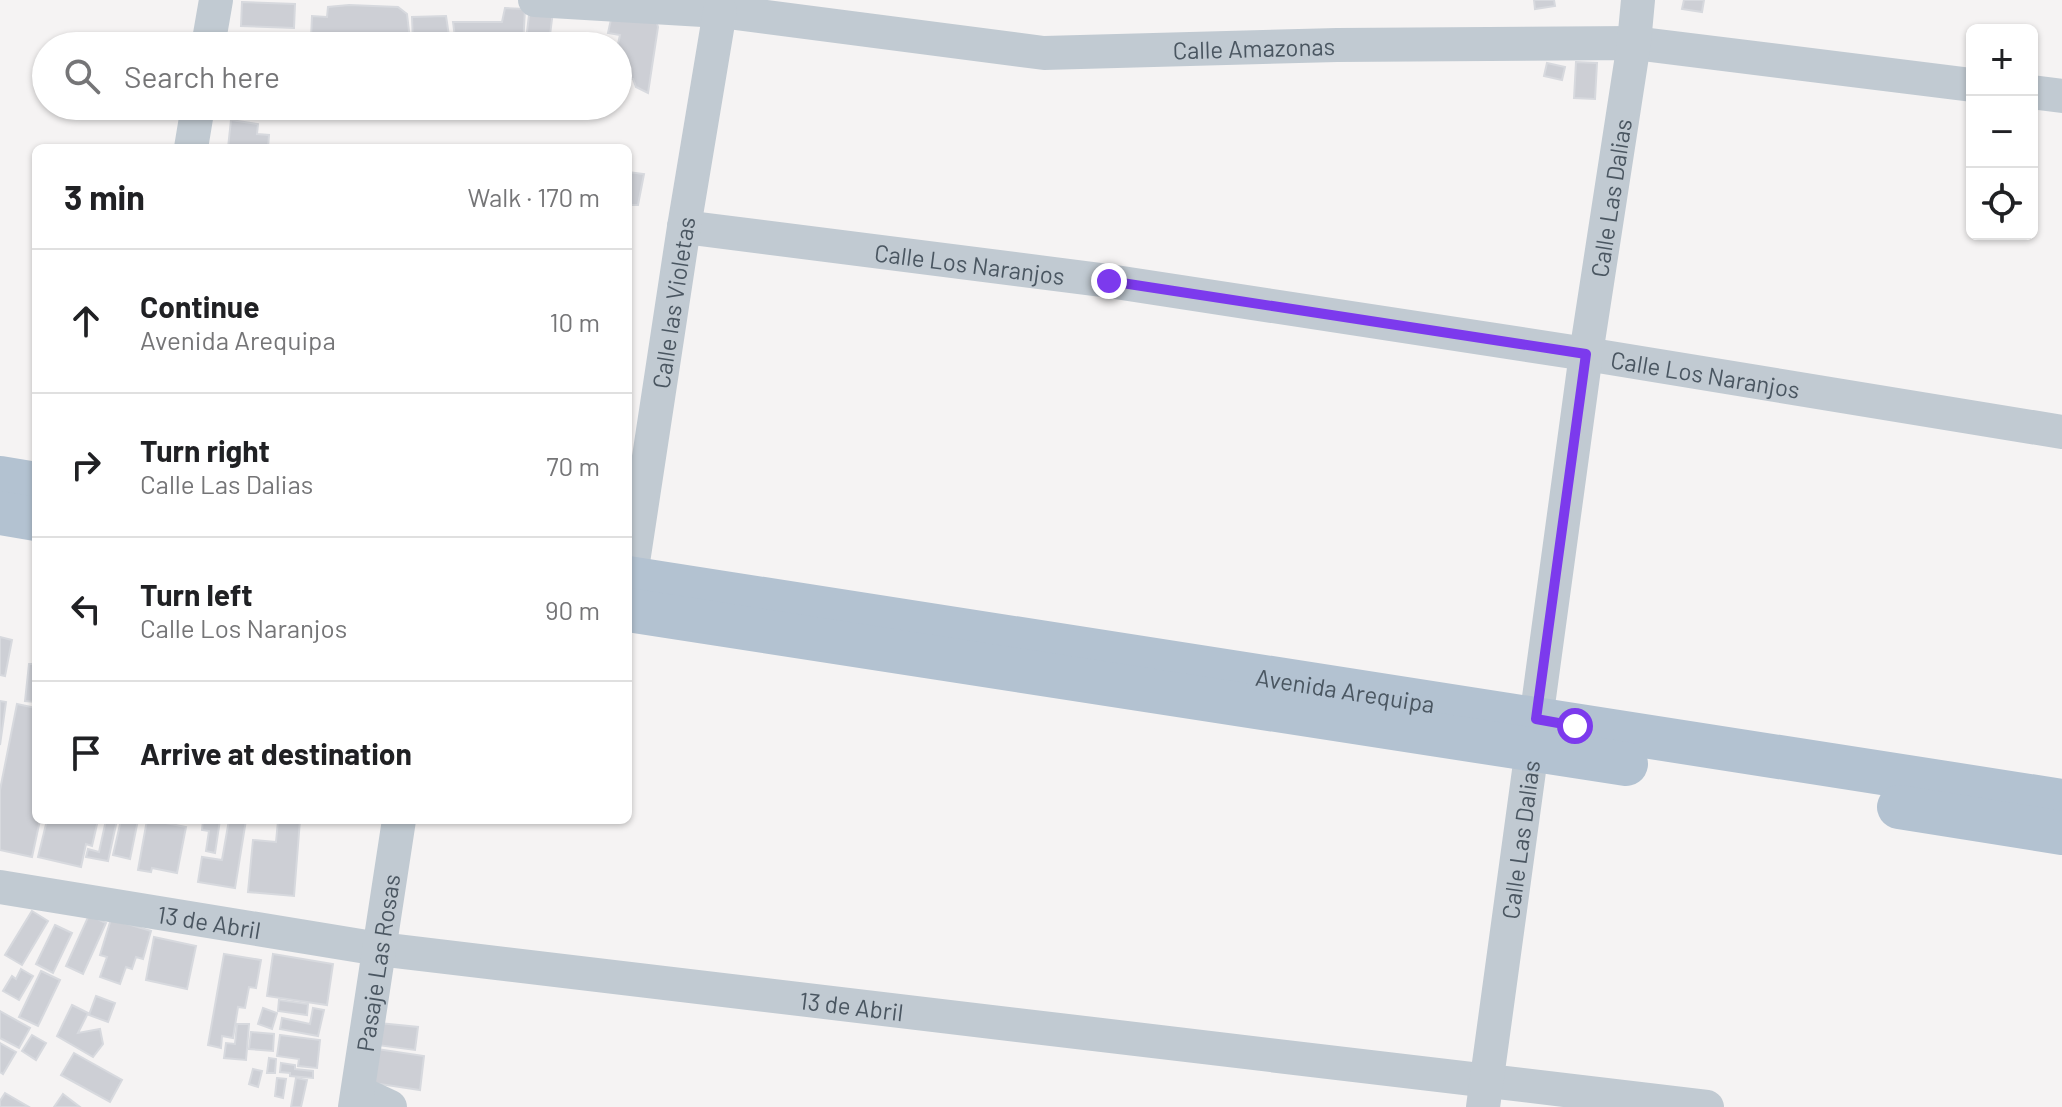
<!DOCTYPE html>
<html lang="en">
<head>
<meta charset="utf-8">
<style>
	body { margin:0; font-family:Barlow,sans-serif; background:#f6f6f6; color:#202124 }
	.controls { position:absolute; right:24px; top:24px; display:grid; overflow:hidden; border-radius:12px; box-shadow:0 2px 6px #0004 }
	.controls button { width:72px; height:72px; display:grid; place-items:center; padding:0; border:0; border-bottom:2px solid #e0e0e0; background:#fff; color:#202124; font:40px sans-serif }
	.stop { position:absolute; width:24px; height:24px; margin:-18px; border:6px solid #7c3aed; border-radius:50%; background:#fff }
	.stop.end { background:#7c3aed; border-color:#fff; box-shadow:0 2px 8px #0008 }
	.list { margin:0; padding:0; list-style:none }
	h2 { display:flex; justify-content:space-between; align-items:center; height:104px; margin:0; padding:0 32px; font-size:34px }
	h2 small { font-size:26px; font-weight:400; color:#757577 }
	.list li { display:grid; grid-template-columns:52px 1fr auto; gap:24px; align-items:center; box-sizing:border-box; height:144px; padding:0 32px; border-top:2px solid #e0e0e0 }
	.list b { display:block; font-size:30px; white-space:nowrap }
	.list p { margin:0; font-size:26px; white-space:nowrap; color:#757577 }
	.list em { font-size:26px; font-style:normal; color:#757577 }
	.icon { flex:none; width:44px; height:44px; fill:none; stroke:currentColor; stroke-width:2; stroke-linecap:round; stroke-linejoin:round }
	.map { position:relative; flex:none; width:2062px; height:1107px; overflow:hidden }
	.search { position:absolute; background:#fff; box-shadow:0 2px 6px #0004; left:32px; top:32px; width:600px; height:88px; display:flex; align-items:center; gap:20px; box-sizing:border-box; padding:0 28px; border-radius:44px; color:#757577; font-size:30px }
	.panel { position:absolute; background:#fff; box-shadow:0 2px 6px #0004; left:32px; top:144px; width:600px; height:680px; border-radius:12px }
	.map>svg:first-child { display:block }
</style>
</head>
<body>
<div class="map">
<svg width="2062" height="1107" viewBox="0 0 2062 1107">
	<rect width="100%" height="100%" fill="#f5f3f3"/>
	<!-- building -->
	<g fill="#cdcfd5" stroke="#d7d9de" stroke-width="2">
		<polygon points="1534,0 1554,0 1555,6 1535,9"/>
		<polygon points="1684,0 1704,0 1702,12 1682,9"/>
		<polygon points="242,2 295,4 294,28 241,26"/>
		<polygon points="349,5 398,7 407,14 410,40 386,44 372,41 345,42 311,39 312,16 327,17 328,7"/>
		<polygon points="530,7 553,11 549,43 526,40"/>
		<polygon points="505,8 525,9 523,46 446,46 446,44 456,45 453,22 502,22"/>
		<polygon points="612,15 656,20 658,27 648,93 636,87 633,79 618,78 618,46 612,46 618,44 620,35 608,33"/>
		<polygon points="446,16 449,36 447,46 372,46 372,41 413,43 412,17"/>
		<polygon points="1576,62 1597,63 1595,99 1574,98"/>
		<polygon points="1547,63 1565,67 1562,80 1544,76"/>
		<polygon points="231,120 258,124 257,134 269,135 268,148 228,148"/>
		<polygon points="628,172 644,174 638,205 628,205"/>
		<polygon points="0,637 12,640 5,676 0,675"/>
		<polygon points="29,664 36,664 36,702 25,701"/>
		<polygon points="0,701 6,702 0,745"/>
		<polygon points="17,704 36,708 36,820 40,820 32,857 0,850 0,790"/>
		<polygon points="47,820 98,820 92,846 86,844 81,867 38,857"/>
		<polygon points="106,820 117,820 108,861 86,857 88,849 99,852"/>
		<polygon points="121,820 138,820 130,859 113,855"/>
		<polygon points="147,820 162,820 161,822 186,827 177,873 152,868 151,872 138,870"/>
		<polygon points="203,820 220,820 215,853 206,851 209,831 202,830"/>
		<polygon points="229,820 246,820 235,888 198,882 202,857 222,860"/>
		<polygon points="268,820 300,820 294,896 248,892 253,840 276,842 278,821"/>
		<polygon points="32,911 48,921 22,965 5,955"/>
		<polygon points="89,915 106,923 83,974 66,966"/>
		<polygon points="111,919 151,931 143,959 136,957 132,969 126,967 120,984 100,977 107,957 100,955"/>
		<polygon points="55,925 72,933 53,973 36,964"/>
		<polygon points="154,937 196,946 187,989 146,980"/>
		<polygon points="224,954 261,960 256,988 249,987 245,1008 238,1007 233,1038 222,1036 221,1048 208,1045"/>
		<polygon points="273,954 333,964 327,1005 267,996"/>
		<polygon points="21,969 33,976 19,1000 3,991 12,976 16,979"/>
		<polygon points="41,971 60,980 38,1026 19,1017"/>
		<polygon points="96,996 115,1003 108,1022 89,1015"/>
		<polygon points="279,1000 308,1004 307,1015 278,1011"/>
		<polygon points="72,1005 88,1013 78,1033 100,1029 103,1044 93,1057 57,1036"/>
		<polygon points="263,1008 277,1013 272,1029 258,1024"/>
		<polygon points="313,1008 324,1010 318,1036 280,1029 282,1018 310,1024"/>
		<polygon points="0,1011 30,1028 19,1048 0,1038"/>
		<polygon points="379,1023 418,1027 415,1050 377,1045"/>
		<polygon points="237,1024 249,1024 246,1060 224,1058 226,1043 235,1044"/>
		<polygon points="251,1032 274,1034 273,1051 249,1049"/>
		<polygon points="32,1035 46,1043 36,1060 22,1051"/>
		<polygon points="280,1035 320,1040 317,1068 298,1066 299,1059 277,1056"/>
		<polygon points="0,1043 16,1052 3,1074 0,1072"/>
		<polygon points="377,1049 424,1056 420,1090 373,1083"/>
		<polygon points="74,1053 122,1080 110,1102 61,1075"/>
		<polygon points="269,1058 276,1059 275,1073 267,1073"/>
		<polygon points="281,1063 295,1065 295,1069 313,1071 313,1078 290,1076 290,1073 280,1072"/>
		<polygon points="253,1069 262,1071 258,1087 249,1084"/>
		<polygon points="277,1078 286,1079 283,1098 275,1096"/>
		<polygon points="296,1078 307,1080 301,1107 291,1107"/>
		<polygon points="5,1093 29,1107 0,1107 0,1101"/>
		<polygon points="63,1094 80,1107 54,1107"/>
	</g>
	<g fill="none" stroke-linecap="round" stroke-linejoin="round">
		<!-- minor -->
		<g stroke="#c1cad2" stroke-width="34">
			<path id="s1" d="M535,0l185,11 324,42 293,-8 297,-2 338,42"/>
			<polyline points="208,46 216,0"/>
			<polyline points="2032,92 2062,96"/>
			<polyline points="191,148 198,106"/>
			<path id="s2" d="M684,227l425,54 477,73 476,78"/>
			<path id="s3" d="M628,595l56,-368 36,-216"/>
			<path id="s4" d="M0,887l379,62 1328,158"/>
			<polyline points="358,1092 390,1107"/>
			<path id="s5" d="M355,1107l44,-287"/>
			<path id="s6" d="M1483,1107l103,-753 48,-311 4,-43"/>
		</g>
		<!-- major -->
		<g stroke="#b3c2d1" stroke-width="44">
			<polyline points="0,478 36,484"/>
			<polyline points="0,513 36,519"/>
			<path id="s7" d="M628,578l1434,223"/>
			<polyline points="628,610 1626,764"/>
			<polyline points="1899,807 2062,833"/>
		</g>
	</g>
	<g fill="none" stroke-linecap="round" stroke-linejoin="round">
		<!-- route -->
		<polyline stroke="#7c3aed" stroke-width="10" points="1109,281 1586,354 1536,719 1575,726"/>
	</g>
	<g text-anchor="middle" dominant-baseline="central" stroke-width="7" stroke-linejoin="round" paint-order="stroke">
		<!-- street labels -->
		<g font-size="24" fill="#4a5661" stroke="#fff">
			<text stroke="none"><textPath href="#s1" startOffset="722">Calle Amazonas</textPath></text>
			<text stroke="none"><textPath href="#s6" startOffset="918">Calle Las Dalias</textPath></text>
			<text stroke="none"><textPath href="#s2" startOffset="288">Calle Los Naranjos</textPath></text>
			<text stroke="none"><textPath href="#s3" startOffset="296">Calle las Violetas</textPath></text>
			<text stroke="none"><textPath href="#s2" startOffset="1032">Calle Los Naranjos</textPath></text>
			<text stroke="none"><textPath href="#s7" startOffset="726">Avenida Arequipa</textPath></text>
			<text stroke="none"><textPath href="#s6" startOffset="270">Calle Las Dalias</textPath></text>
			<text stroke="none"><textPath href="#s4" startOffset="212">13 de Abril</textPath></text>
			<text stroke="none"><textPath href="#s5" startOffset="146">Pasaje Las Rosas</textPath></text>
			<text stroke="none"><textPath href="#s4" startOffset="860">13 de Abril</textPath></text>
		</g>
	</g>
</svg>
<div class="controls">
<button>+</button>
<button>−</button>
<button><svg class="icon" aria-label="locate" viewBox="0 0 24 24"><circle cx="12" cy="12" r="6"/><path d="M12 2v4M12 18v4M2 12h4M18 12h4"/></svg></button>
</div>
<div class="stop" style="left:1575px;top:726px"></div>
<div class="stop end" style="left:1109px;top:281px"></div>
<div class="search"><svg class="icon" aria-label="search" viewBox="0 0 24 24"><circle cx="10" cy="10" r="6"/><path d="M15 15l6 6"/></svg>Search here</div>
<section class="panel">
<h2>3 min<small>Walk · 170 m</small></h2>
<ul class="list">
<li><svg class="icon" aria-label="ahead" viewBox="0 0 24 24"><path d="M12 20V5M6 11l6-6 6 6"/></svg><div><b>Continue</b><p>Avenida Arequipa</p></div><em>10 m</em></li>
<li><svg class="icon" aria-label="right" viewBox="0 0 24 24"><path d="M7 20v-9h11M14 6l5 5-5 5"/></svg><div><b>Turn right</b><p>Calle Las Dalias</p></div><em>70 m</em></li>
<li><svg class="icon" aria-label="left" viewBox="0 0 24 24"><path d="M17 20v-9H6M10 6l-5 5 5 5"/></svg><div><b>Turn left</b><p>Calle Los Naranjos</p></div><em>90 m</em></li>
<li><svg class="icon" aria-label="arrive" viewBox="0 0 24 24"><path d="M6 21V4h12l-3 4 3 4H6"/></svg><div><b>Arrive at destination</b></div></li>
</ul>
</section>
</div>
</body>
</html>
